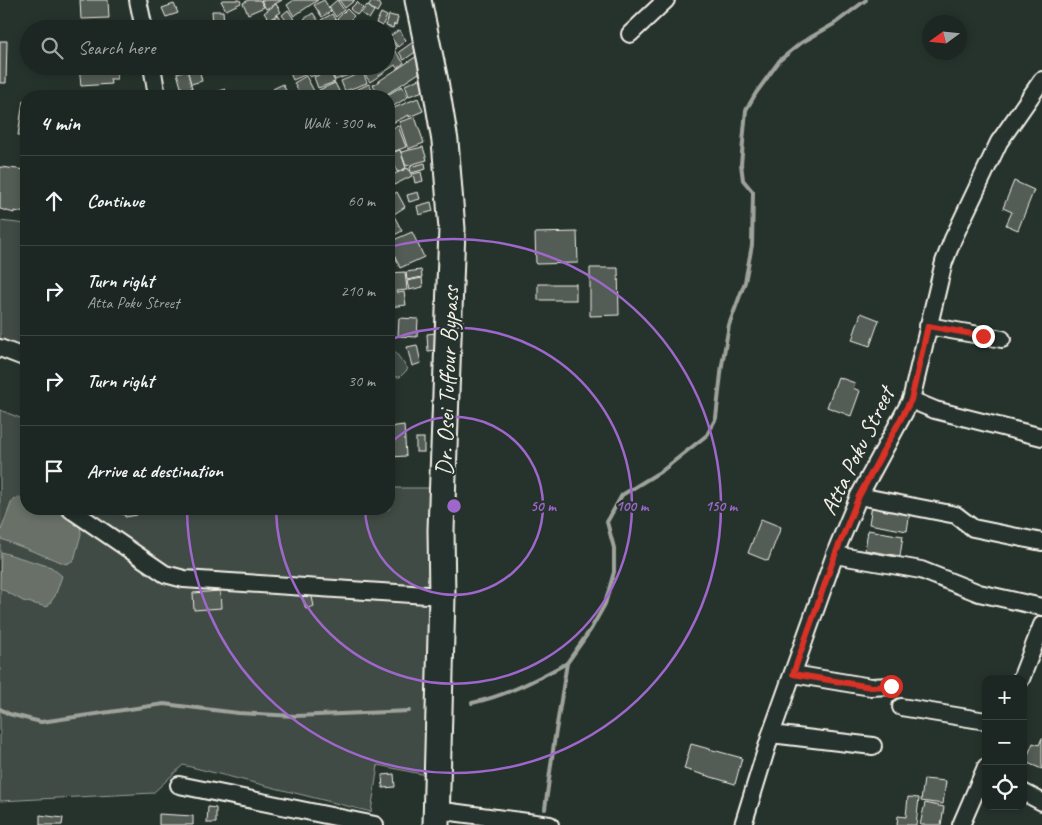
<!DOCTYPE html>
<html lang="en">
<head>
<meta charset="utf-8">
<style>
	body { margin:0; font-family:Caveat,sans-serif; background:#29322f; color:#f1f3f6 }
	.controls { position:absolute; right:15px; bottom:15px; display:grid; overflow:hidden; border-radius:10px; box-shadow:0 2px 8px #0003 }
	.controls button { width:45px; height:45px; display:grid; place-items:center; padding:0; border:0; border-bottom:1px solid #3a4340; background:#1c2622; color:#f1f3f6; font:25px sans-serif }
	.compass { position:absolute; left:922px; top:15px; width:45px; height:45px; border-radius:50%; background:#1c2622; box-shadow:0 2px 8px #0003; rotate:255deg }
	.stop { position:absolute; width:15px; height:15px; margin:-11px; border:4px solid #d93025; border-radius:50%; background:#fff }
	.stop.end { background:#d93025; border-color:#fff; box-shadow:0 1px 5px #0008 }
	.list { margin:0; padding:0; list-style:none }
	h2 { display:flex; justify-content:space-between; align-items:center; height:65px; margin:0; padding:0 20px; font-size:21px }
	h2 small { font-size:16px; font-weight:400; color:#a0a5a5 }
	.list li { display:grid; grid-template-columns:32px 1fr auto; gap:15px; align-items:center; box-sizing:border-box; height:90px; padding:0 20px; border-top:1px solid #3a4340 }
	.list b { display:block; font-size:19px; white-space:nowrap }
	.list p { margin:0; font-size:16px; white-space:nowrap; color:#a0a5a5 }
	.list em { font-size:16px; font-style:normal; color:#a0a5a5 }
	.icon { flex:none; width:28px; height:28px; fill:none; stroke:currentColor; stroke-width:2; stroke-linecap:round; stroke-linejoin:round }
	.map { position:relative; flex:none; width:1042px; height:825px; overflow:hidden }
	.search { position:absolute; background:#1c2622; box-shadow:0 2px 8px #0003; left:20px; top:20px; width:375px; height:55px; display:flex; align-items:center; gap:12px; box-sizing:border-box; padding:0 18px; border-radius:28px; color:#a0a5a5; font-size:19px }
	.panel { position:absolute; background:#1c2622; box-shadow:0 2px 8px #0003; left:20px; top:90px; width:375px; height:425px; border-radius:20px }
	.map>svg:first-child { display:block }
</style>
</head>
<body>
<div class="map">
<svg width="1042" height="825" viewBox="0 0 1042 825">
	<rect width="100%" height="100%" fill="#26332d"/>
	<filter id="ink" filterUnits="userSpaceOnUse"><feTurbulence type="fractalNoise" baseFrequency=".02" numOctaves="2"/><feDisplacementMap in="SourceGraphic" scale="10" xChannelSelector="R" yChannelSelector="G"/><feConvolveMatrix kernelMatrix="1 2 1 2 8 2 1 2 1" color-interpolation-filters="sRGB"/></filter>
	<g filter="url(#ink)">
		<!-- green -->
		<g fill="#414b45" stroke="#9a9e96">
			<polygon points="0,221 26,224 26,349 0,341"/>
			<polygon points="389,344 408,369 400,377 389,377"/>
			<polygon points="0,410 25,420 26,418 26,509 389,509 389,476 394,488 433,488 426,775 378,765 371,812 183,765 153,793 0,801"/>
		</g>
		<!-- water -->
		<g fill="#676f68" stroke="#9fa39b">
			<path d="M19,497l7,2v10c23,0 36,-2 54,13l1,12 -7,26 -8,4 -65,-25 -1,-6 12,-32z"/>
			<polygon points="1,552 51,567 62,576 55,596 47,607 23,601 0,588"/>
		</g>
		<g fill="none" stroke-linecap="round" stroke-linejoin="round">
			<!-- stream -->
			<g stroke="#9fa39b" stroke-width="4">
				<path d="M472,703c36,-8 63,-23 95,-40"/>
				<polyline points="0,709 9,714 41,722 164,704 238,713 295,716 409,711"/>
				<polyline points="545,809 554,743 567,663 591,629 605,604 614,572 614,548 607,522 622,495 663,470 707,435 716,418 722,365 729,325 745,282 752,245 753,192 743,180 741,164 746,110 756,93 780,60 801,43 834,24 866,0"/>
			</g>
		</g>
		<!-- building -->
		<g fill="#525c55" stroke="#f4f1e8">
			<polygon points="80,0 108,0 109,18 81,19"/>
			<polygon points="223,0 240,0 241,3 226,10 221,1"/>
			<polygon points="249,0 260,0 264,7 248,14 243,3"/>
			<polygon points="261,0 282,0 266,9"/>
			<polygon points="294,0 318,0 294,16 287,5"/>
			<polygon points="324,0 331,11 322,17 314,5"/>
			<polygon points="337,0 344,10 336,17 329,7"/>
			<polygon points="339,0 355,0 345,8"/>
			<polygon points="372,0 381,5 377,12 368,6"/>
			<polygon points="357,2 363,8 357,15 350,9"/>
			<polygon points="174,4 178,13 166,17 162,8"/>
			<polygon points="276,4 281,12 269,20 264,13"/>
			<polygon points="367,5 374,11 369,19 361,13"/>
			<polygon points="347,9 354,16 341,29 337,25 339,21 337,19"/>
			<polygon points="288,10 294,19 288,23 282,15"/>
			<polygon points="212,11 223,11 224,24 213,24"/>
			<polygon points="313,13 321,25 316,29 310,29 304,19"/>
			<polygon points="381,13 387,16 382,26 376,23"/>
			<polygon points="332,14 337,22 325,28 321,20"/>
			<polygon points="278,15 288,29 271,29 267,23"/>
			<polygon points="389,15 398,17 396,25 394,24 393,28 386,26"/>
			<polygon points="399,30 406,40 398,47 390,36"/>
			<polygon points="390,38 397,48 386,55 386,41"/>
			<polygon points="0,41 7,41 6,83 0,83"/>
			<polygon points="413,42 418,50 404,60 399,52"/>
			<polygon points="395,51 404,63 397,68 395,65 370,82 363,72 372,66 386,66 386,57"/>
			<polygon points="417,56 425,69 384,96 381,96 373,85"/>
			<polygon points="79,66 116,66 117,79 110,79 111,84 81,86"/>
			<polygon points="287,66 303,66 307,74 293,80"/>
			<polygon points="306,66 326,66 327,70 310,77"/>
			<polygon points="341,66 359,66 360,71 335,80 331,70"/>
			<polygon points="199,69 202,81 191,84 188,72"/>
			<polygon points="187,70 193,92 183,94 177,73"/>
			<polygon points="330,71 335,82 318,88 314,77"/>
			<polygon points="363,72 367,83 345,91 341,81"/>
			<polygon points="306,76 314,91 305,96 301,96 294,83"/>
			<polygon points="421,78 426,90 409,96 405,85"/>
			<polygon points="335,83 340,93 332,96 322,96 319,90"/>
			<polygon points="283,84 287,93 281,96 277,96 273,89"/>
			<polygon points="369,84 375,95 372,96 343,96"/>
			<polygon points="402,86 408,97 389,109 389,96 386,96"/>
			<polygon points="225,89 228,96 216,96 214,93"/>
			<polygon points="418,98 423,111 409,117 409,115 390,124 389,110"/>
			<polygon points="23,101 26,102 26,136 18,135"/>
			<polygon points="415,117 424,143 408,149 399,122"/>
			<polygon points="398,126 406,147 390,153 389,129"/>
			<polygon points="423,147 427,160 406,166 401,152"/>
			<polygon points="400,150 406,168 397,172 391,153"/>
			<polygon points="425,163 426,169 411,173 410,167"/>
			<polygon points="0,167 26,170 26,213 14,211 14,213 0,209"/>
			<polygon points="408,168 412,176 394,185 390,176"/>
			<polygon points="421,172 423,181 415,183 413,174"/>
			<polygon points="1014,181 1034,190 1018,230 1006,225 1012,212 1003,208"/>
			<polygon points="397,192 405,207 394,214 389,205 389,197"/>
			<polygon points="418,192 420,199 409,202 407,195"/>
			<polygon points="431,202 433,211 419,215 417,206"/>
			<polygon points="393,214 402,231 389,238 389,217"/>
			<polygon points="412,232 424,257 400,268 389,242"/>
			<polygon points="577,232 578,263 536,264 535,233"/>
			<polygon points="590,268 618,268 619,315 590,316"/>
			<polygon points="421,270 422,277 407,280 406,272"/>
			<polygon points="405,272 407,290 396,291 397,293 404,292 406,305 389,307 389,273"/>
			<polygon points="422,278 423,287 409,290 407,281"/>
			<rect x="538" y="284" width="38" height="16"/>
			<polygon points="861,313 879,320 870,346 852,340"/>
			<polygon points="399,318 418,319 417,337 398,336"/>
			<polygon points="436,333 437,350 428,351 427,334"/>
			<polygon points="417,345 421,363 412,366 407,347"/>
			<polygon points="838,377 855,383 853,388 860,391 851,416 827,407"/>
			<polygon points="404,425 406,456 391,457 389,427"/>
			<rect x="416" y="438" width="8" height="14"/>
			<polygon points="872,505 910,511 907,531 869,524"/>
			<polygon points="107,509 135,509 137,515 125,517 125,515"/>
			<polygon points="761,519 781,527 768,561 748,553"/>
			<polygon points="868,530 903,536 900,556 865,550"/>
			<polygon points="220,591 221,608 194,610 193,593"/>
			<polygon points="311,593 314,606 306,609 302,596"/>
			<polygon points="1042,738 1042,769 1025,762 1033,743 1039,745"/>
			<polygon points="691,744 742,758 735,784 684,769"/>
			<polygon points="394,774 395,787 383,788 382,775"/>
			<polygon points="924,779 946,781 943,804 921,801"/>
			<polygon points="908,797 919,798 916,825 897,825 898,816 906,817"/>
			<polygon points="925,803 944,807 941,825 920,825"/>
			<polygon points="208,807 216,808 216,823 207,823"/>
			<polygon points="159,814 193,816 193,825 159,825"/>
			<polygon points="40,815 63,818 62,825 40,825"/>
		</g>
		<g fill="none" stroke-linecap="round" stroke-linejoin="round">
			<!-- minor casing -->
			<g stroke="#f4f1e8" stroke-width="20">
				<g id="minor">
					<polyline points="138,0 144,29"/>
					<polyline points="630,34 666,0"/>
					<polyline points="152,66 157,96"/>
					<polyline points="928,326 1002,339"/>
					<polyline points="0,348 26,358"/>
					<polyline points="911,400 935,410 1042,437"/>
					<polyline points="859,496 956,515 973,528 1042,542"/>
					<polyline points="70,509 165,574 184,579 442,596"/>
					<polyline points="835,555 921,570 979,593 1042,607"/>
					<polyline points="793,674 871,687 891,686"/>
					<polyline points="1021,679 1042,625"/>
					<polyline points="901,707 986,721"/>
					<polyline points="771,734 873,746"/>
					<polyline points="179,785 375,825"/>
					<polyline points="1023,792 1042,802"/>
					<polyline points="436,810 550,825"/>
					<polyline points="743,825 771,734 838,546 859,496 911,400 944,262 953,239 999,142 1042,80"/>
					<polyline points="961,825 986,767"/>
				</g>
			</g>
			<!-- highway casing -->
			<g stroke="#f4f1e8" stroke-width="29">
				<polyline id="highway" points="418,0 435,81 445,141 452,229 441,530 442,596 436,825"/>
			</g>
			<!-- minor -->
			<use href="#minor" stroke="#26332d" stroke-width="16"/>
			<!-- highway -->
			<use href="#highway" stroke="#26332d" stroke-width="25"/>
		</g>
	</g>
	<g fill="none" stroke-linecap="round" stroke-linejoin="round" filter="url(#ink)">
		<!-- route -->
		<polyline stroke="#d93025" stroke-width="6" points="891,686 871,687 793,674 835,555 859,496 911,400 928,326 983,336"/>
	</g>
	<!-- distance rings -->
	<g fill="none" stroke="#9f67cb" stroke-width="2.5">
		<path d="M389 445A89 89 0 1 1 365 509"/>
		<path d="M389 340A178 178 0 1 1 276 509"/>
		<path d="M389 247A267 267 0 1 1 187 511"/>
	</g>
	<g text-anchor="middle" dominant-baseline="central" stroke-width="4.5" stroke-linejoin="round" paint-order="stroke">
		<!-- street labels -->
		<g font-size="24" fill="#f4f1e8" stroke="#26332d">
			<text transform="translate(447 381) rotate(-88)">Dr. Osei Tuffour Bypass</text>
			<text transform="translate(857 451) rotate(-64)">Atta Poku Street</text>
		</g>
	</g>
	<circle cx="454" cy="506" r="8" fill="#9f67cb" stroke="#26332d" stroke-width="2.5"/>
	<g font-size="15" text-anchor="middle" font-weight="bold" fill="#9f67cb" stroke="#26332d" stroke-width="4.5" stroke-linejoin="round" paint-order="stroke">
		<text x="543" y="511">50 m</text>
		<text x="632" y="511">100 m</text>
		<text x="721" y="511">150 m</text>
	</g>
</svg>
<div class="controls">
<button>+</button>
<button>−</button>
<button><svg class="icon" aria-label="locate" viewBox="0 0 24 24"><circle cx="12" cy="12" r="6"/><path d="M12 2v4M12 18v4M2 12h4M18 12h4"/></svg></button>
</div>
<svg class="compass" viewBox="-18 -18 36 36"><path d="M0-13l5 13h-10z" fill="#e53935"/><path d="M0 13l5-13h-10z" fill="#a0a5a5"/></svg>
<div class="stop" style="left:891px;top:686px"></div>
<div class="stop end" style="left:983px;top:336px"></div>
<div class="search"><svg class="icon" aria-label="search" viewBox="0 0 24 24"><circle cx="10" cy="10" r="6"/><path d="M15 15l6 6"/></svg>Search here</div>
<section class="panel">
<h2>4 min<small>Walk · 300 m</small></h2>
<ul class="list">
<li><svg class="icon" aria-label="ahead" viewBox="0 0 24 24"><path d="M12 20V5M6 11l6-6 6 6"/></svg><div><b>Continue</b></div><em>60 m</em></li>
<li><svg class="icon" aria-label="right" viewBox="0 0 24 24"><path d="M7 20v-9h11M14 6l5 5-5 5"/></svg><div><b>Turn right</b><p>Atta Poku Street</p></div><em>210 m</em></li>
<li><svg class="icon" aria-label="right" viewBox="0 0 24 24"><path d="M7 20v-9h11M14 6l5 5-5 5"/></svg><div><b>Turn right</b></div><em>30 m</em></li>
<li><svg class="icon" aria-label="arrive" viewBox="0 0 24 24"><path d="M6 21V4h12l-3 4 3 4H6"/></svg><div><b>Arrive at destination</b></div></li>
</ul>
</section>
</div>
</body>
</html>
